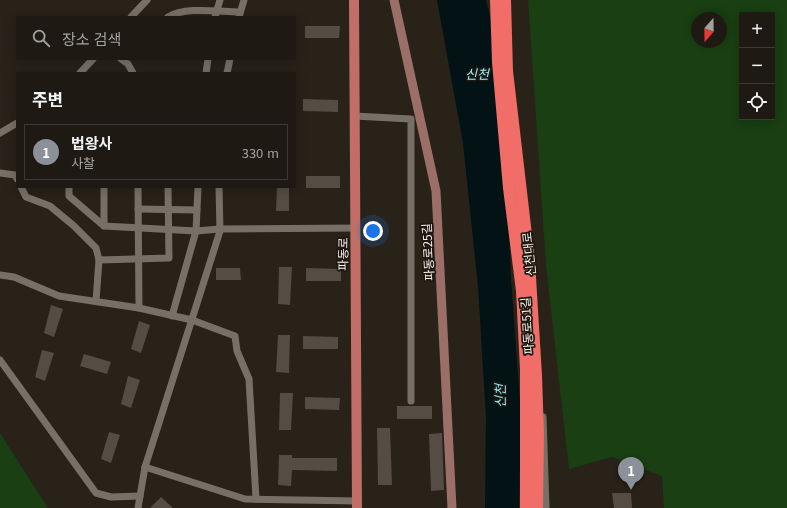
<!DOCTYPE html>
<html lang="ko">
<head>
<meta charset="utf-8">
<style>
	body { margin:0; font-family:Georgia,"Noto Sans KR",serif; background:#2b2721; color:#f1f3f6 }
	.controls { position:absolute; right:12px; top:12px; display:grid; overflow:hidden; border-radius:0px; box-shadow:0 2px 10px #0003 }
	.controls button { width:36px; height:36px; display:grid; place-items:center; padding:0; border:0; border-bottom:1px solid #3c3833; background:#1e1a13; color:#f1f3f6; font:20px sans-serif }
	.compass { position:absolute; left:691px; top:12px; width:36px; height:36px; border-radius:50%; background:#1e1a13; box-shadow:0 2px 10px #0003; rotate:200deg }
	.you { position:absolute; left:373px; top:231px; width:14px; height:14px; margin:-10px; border:3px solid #fff; border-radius:50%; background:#1a73e8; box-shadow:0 0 0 6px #1a73e833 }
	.badge { display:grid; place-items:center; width:26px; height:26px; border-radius:50%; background:#8c9099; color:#fff; font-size:13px; font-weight:700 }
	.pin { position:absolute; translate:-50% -33px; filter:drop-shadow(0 1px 2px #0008) }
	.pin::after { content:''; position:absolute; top:21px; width:14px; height:12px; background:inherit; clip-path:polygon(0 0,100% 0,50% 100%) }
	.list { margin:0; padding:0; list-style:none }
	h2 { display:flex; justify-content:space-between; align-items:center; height:52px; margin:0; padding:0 16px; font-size:17px }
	h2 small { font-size:13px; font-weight:400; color:#a1a1a0 }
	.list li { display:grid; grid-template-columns:26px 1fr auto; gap:12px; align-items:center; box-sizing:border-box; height:56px; margin:0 8px 8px; padding:0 8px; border:1px solid #3c3833; border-radius:0px }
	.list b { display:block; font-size:15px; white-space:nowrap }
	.list p { margin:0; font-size:13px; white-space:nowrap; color:#a1a1a0 }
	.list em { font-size:13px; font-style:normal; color:#a1a1a0 }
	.icon { flex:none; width:22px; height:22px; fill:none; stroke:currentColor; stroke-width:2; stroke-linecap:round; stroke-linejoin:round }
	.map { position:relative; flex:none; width:787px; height:508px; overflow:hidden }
	.search { position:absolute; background:#1e1a13; box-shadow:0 2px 10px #0003; left:16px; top:16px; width:280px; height:44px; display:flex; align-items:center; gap:10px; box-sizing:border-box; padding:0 14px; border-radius:0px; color:#a1a1a0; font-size:15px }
	.panel { position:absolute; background:#1e1a13; box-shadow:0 2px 10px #0003; left:16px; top:72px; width:280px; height:116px; border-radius:0px }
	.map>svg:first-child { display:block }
</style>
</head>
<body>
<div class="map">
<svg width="787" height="508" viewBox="0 0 787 508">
	<rect width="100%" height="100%" fill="#282219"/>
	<!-- green -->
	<g fill="#193f12" fill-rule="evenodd">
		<path d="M528,0h259v508h-123l-2,-32 -50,-19 -43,12 -23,-204zM742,15h30v102h-30zM697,18h24v24h-24z"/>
		<polygon points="0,433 48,508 0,508"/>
	</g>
	<!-- water -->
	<polygon fill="#031215" points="437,0 486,0 503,71 511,278 521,417 519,508 485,508 486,417 478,286 463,143"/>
	<!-- building -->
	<g fill="#554c44">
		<polygon points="305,26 340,26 339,38 305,38"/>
		<polygon points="303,99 338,100 338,112 303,111"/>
		<rect x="306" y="176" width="34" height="12"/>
		<polygon points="277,187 289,187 289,211 276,211"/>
		<polygon points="279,267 292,267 290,305 278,304"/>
		<polygon points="216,268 240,268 241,280 216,280"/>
		<polygon points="306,268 341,269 341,281 306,281"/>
		<polygon points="51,305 63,309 54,337 44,333"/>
		<polygon points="139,321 150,325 141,353 131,349"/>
		<polygon points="278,335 290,335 289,373 276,372"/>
		<polygon points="303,336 338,337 338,349 303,349"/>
		<polygon points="42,350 54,353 45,381 35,377"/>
		<polygon points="84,354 111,362 107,374 80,366"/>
		<polygon points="128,376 140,380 131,408 121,404"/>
		<polygon points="280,393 293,393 291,430 279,430"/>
		<polygon points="305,397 340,398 339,410 305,409"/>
		<rect x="397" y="406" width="35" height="13"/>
		<polygon points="377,428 390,428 392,485 378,485"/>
		<polygon points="109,432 120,435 111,463 101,459"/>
		<polygon points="442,433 444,490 431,491 429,434"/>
		<polygon points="279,455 292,455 292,458 337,458 337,471 292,470 291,486 278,485"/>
		<polygon points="612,493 631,493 632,508 614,508"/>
		<polygon points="161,497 173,508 150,508"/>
	</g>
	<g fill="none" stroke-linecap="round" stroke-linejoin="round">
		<!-- street -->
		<g stroke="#777066" stroke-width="7">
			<polyline points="131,17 147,0"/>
			<path d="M168,17c17,-11 52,-5 72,-5"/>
			<polyline points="215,17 220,0"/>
			<polyline points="239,17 244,0"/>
			<polyline points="121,59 128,64 133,73"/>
			<polyline points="80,73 93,59"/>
			<polyline points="206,73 208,59"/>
			<polyline points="227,73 230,59"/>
			<polyline points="354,116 411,119 411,401"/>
			<polyline points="0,133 17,123"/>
			<polyline points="0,173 15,175 17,179"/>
			<polyline points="21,187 26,197 50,206 74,226 96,248 99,260 169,258 168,187"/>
			<polyline points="69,187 69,196 104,226 196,231 220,229 356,228"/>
			<polyline points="104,187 104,226"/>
			<polyline points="138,187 139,308"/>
			<polyline points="138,209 197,210"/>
			<polyline points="0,275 14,277 59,296 139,308 192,320 235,336 237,351 249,379 256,499"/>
			<polyline points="96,301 99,260"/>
			<polyline points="172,316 196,231 198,187"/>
			<polyline points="0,360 96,493 111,497 140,496"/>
			<polyline points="543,417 546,508"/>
			<polyline points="145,467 245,499 357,501"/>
			<polyline points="138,508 145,467 220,231 219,187"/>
		</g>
		<!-- secondary -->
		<polyline stroke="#9b6f67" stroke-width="9" points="394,0 436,191 452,508"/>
		<!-- primary -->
		<polyline stroke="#c06e67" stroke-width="10" points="354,0 357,508"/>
		<!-- highway -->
		<g stroke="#f06d68" stroke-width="12">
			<polyline points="496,0 498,62 509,188 522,291 526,369 526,508"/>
			<polyline points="505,0 507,71 529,261 536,375 538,435 537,508"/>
		</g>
	</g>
	<g text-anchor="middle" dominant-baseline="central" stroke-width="3.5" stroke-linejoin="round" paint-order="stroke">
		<!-- street labels -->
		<g font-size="12" fill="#f8f4ef" stroke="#1e1810">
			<text transform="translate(427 252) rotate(-93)">파동로25길</text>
			<text transform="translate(342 254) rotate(-89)">파동로</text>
			<text transform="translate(528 254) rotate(-96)">신천대로</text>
			<text transform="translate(526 326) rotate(-94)">파동로51길</text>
		</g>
		<!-- water labels -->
		<g font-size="13" font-style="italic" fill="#96edfd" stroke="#1e1810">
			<text x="477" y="73">신천</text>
			<text transform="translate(499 396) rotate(-90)">신천</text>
		</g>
	</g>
</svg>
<div class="controls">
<button>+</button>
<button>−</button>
<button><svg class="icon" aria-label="locate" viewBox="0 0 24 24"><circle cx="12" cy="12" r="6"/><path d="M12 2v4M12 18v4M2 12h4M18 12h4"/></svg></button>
</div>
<svg class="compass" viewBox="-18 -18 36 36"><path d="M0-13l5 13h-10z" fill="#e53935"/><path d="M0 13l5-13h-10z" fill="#a1a1a0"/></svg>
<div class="you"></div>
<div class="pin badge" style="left:631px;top:490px">1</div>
<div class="search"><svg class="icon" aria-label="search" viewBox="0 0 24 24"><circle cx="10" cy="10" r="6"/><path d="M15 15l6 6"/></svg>장소 검색</div>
<section class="panel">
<h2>주변<small></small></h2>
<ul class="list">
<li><span class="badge">1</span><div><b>법왕사</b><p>사찰</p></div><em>330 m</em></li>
</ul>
</section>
</div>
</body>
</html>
